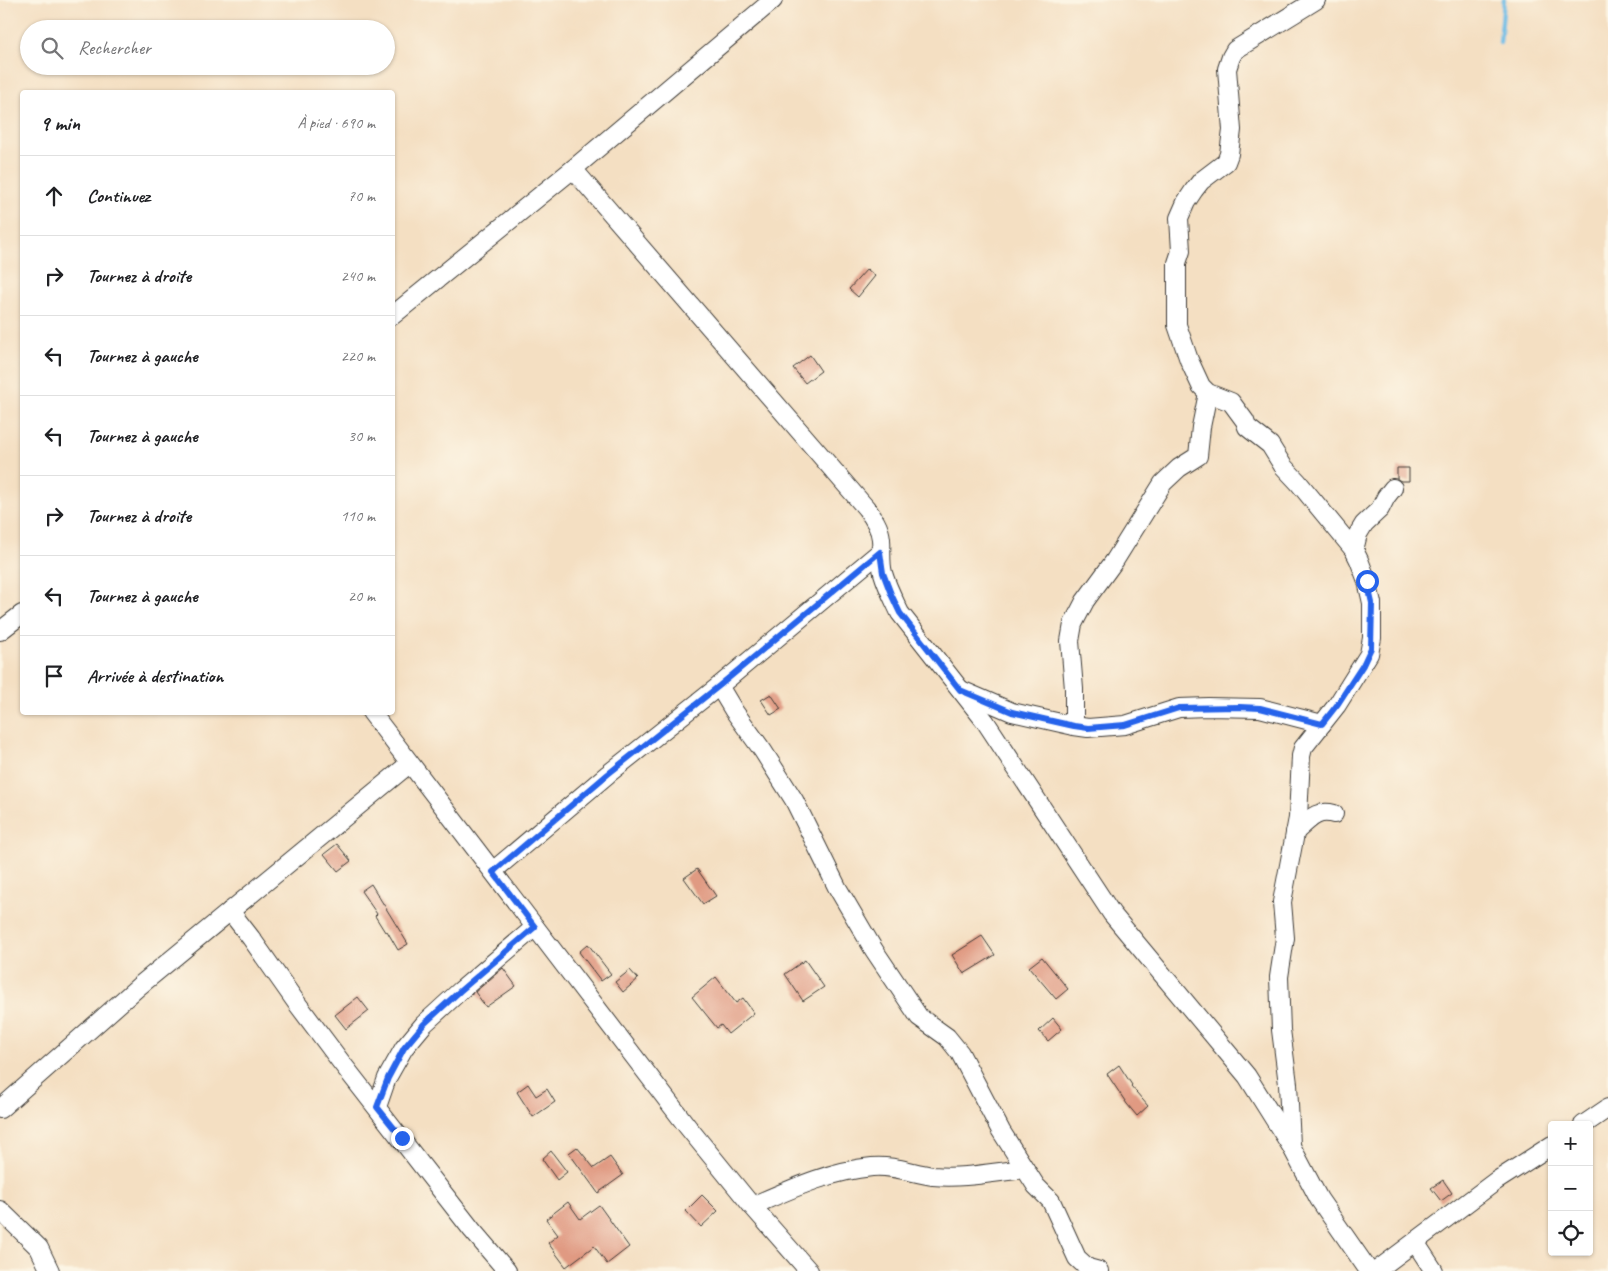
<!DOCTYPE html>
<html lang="fr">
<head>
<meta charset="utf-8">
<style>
	body { margin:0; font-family:Caveat,sans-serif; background:#f6f6f6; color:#202124 }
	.controls { position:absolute; right:15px; bottom:15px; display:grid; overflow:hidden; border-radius:5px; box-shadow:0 1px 4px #0004 }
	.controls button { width:45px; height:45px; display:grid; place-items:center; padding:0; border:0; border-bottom:1px solid #e0e0e0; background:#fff; color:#202124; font:25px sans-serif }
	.stop { position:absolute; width:15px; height:15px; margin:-11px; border:4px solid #2563eb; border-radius:50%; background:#fff }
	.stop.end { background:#2563eb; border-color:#fff; box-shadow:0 1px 5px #0008 }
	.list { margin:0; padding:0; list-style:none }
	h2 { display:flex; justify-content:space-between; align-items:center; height:65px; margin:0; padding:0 20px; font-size:21px }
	h2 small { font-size:16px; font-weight:400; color:#757577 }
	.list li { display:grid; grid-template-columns:32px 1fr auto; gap:15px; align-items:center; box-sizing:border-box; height:80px; padding:0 20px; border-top:1px solid #e0e0e0 }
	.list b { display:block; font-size:19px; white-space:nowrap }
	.list em { font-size:16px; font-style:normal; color:#757577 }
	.icon { flex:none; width:28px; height:28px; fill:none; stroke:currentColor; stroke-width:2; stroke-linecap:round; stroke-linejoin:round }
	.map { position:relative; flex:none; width:1608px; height:1271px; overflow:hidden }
	.search { position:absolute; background:#fff; box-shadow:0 1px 4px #0004; left:20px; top:20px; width:375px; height:55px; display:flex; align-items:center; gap:12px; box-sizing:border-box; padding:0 18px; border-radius:28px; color:#757577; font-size:19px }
	.panel { position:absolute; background:#fff; box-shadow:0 1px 4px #0004; left:20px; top:90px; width:375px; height:625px; border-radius:5px }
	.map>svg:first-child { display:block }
</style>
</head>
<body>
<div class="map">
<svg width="1608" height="1271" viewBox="0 0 1608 1271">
	<rect width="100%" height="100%" fill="#fcf5e5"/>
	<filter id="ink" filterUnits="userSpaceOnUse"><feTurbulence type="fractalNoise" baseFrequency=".02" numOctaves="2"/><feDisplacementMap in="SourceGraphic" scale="10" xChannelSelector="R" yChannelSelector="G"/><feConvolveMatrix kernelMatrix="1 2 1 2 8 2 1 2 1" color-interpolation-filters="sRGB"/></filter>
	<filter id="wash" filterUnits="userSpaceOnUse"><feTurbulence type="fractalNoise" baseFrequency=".0096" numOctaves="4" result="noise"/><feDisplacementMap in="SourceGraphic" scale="20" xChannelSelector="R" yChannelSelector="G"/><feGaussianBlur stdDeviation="1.12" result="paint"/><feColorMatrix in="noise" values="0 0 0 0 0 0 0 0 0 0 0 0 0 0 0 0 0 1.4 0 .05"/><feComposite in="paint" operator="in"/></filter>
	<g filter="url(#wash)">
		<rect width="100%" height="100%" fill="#f4dfc2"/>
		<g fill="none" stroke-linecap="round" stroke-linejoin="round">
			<!-- stream -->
			<polyline stroke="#6bbbe6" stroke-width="4.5" points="1500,43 1504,0"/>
		</g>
		<g id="blocks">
			<!-- building -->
			<g fill="#e09a82">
				<polygon points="867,269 875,276 858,297 849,289"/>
				<polygon points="810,355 821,371 805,383 793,368"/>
				<polygon points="1397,468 1409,468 1409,481 1401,481 1397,479"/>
				<polygon points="771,694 781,709 771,715 761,700"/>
				<polygon points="337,844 351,861 338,871 324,854"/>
				<polygon points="697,869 716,896 703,904 684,878"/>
				<polygon points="371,884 408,944 398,950 387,931 385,932 375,916 377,914 361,891"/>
				<polygon points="982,936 995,955 964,974 952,955"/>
				<polygon points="588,944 611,974 601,981 579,952"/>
				<polygon points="1042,957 1068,989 1056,999 1029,967"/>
				<polygon points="805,960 824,987 803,1001 785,974"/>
				<polygon points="503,968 516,986 486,1007 475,992"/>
				<polygon points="630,970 638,979 623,992 615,982"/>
				<polygon points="716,977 736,1003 743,998 754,1013 728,1034 721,1025 717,1028 692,997"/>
				<polygon points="358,997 369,1011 346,1029 335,1015"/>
				<polygon points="1053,1018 1062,1029 1048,1041 1039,1031"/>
				<polygon points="1119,1065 1132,1085 1131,1086 1148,1106 1137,1116 1127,1104 1107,1074"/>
				<polygon points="528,1084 536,1096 547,1089 555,1102 533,1117 517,1092"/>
				<polygon points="577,1147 594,1168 610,1157 623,1175 598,1193 569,1153"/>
				<polygon points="551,1151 567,1172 557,1180 542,1159"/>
				<polygon points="1443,1180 1452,1193 1441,1201 1431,1188"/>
				<polygon points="702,1195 718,1211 701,1227 686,1211"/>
				<polygon points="568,1202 580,1219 599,1205 629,1247 607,1264 594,1246 566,1267 548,1243 558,1235 546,1219"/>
			</g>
		</g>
	</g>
	<g filter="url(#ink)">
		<use href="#blocks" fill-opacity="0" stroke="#3c3935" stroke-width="1"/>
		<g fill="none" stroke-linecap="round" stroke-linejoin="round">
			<!-- minor casing -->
			<g stroke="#3c3935" stroke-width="20">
				<g id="minor">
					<path d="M573,169l293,339c7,9 14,19 15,31 1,11 -1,23 2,34 4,14 11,27 17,40l85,108 127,193 135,162 44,70 28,53 50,72"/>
					<polyline points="392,316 573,169 773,0"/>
					<polyline points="1354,550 1358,534 1364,524 1380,509 1386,497 1393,488"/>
					<polyline points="0,631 22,614"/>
					<polyline points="719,686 734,711 763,751 794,800 837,887 874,950 919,1017 947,1037 960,1053 1001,1131 1036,1186 1051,1201 1077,1258 1088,1268 1099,1271"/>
					<polyline points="961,690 1012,712 1074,726 1088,728 1125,725 1179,708 1208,707 1260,708 1322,724"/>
					<polyline points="371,712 687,1126 752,1206 809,1271"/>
					<polyline points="1074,726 1074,689 1070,641 1073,624 1085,601 1115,560 1163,483 1179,468 1198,456 1201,427 1208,393"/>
					<path d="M1295,832c14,-11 20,-23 39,-18"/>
					<polyline points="493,871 608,774 719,686 880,552"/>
					<polyline points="230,911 251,938 296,1002 341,1062 472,1230 507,1271"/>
					<polyline points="377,1107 387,1078 404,1048 424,1024 460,991 535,927"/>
					<polyline points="0,1109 138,987 409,764"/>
					<polyline points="1583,1125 1608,1108"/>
					<polyline points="1291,1145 1288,1084 1281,1030 1279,977 1285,938 1282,902 1298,818 1301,756 1303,748 1337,705 1369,654 1372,638 1372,603 1367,581 1359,560 1354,550 1298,482 1283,466 1270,445 1247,427 1245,421 1231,402 1208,393 1201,386 1189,360 1177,325 1177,263 1181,251 1179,218 1186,202 1194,190 1201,181 1226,162 1229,154 1232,130 1227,69 1231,57 1235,50 1316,0"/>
					<path d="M752,1206c39,-17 77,-35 120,-39 21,-2 40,6 61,9 31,3 61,-4 92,-7"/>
					<polyline points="0,1210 39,1248 50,1271"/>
					<polyline points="1415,1242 1434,1271"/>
					<polyline points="1376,1271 1496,1181 1552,1145"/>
				</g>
			</g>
			<!-- minor -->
			<use href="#minor" stroke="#fff" stroke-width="18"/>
		</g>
	</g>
	<g fill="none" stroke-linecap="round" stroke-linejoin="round" filter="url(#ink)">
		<!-- route -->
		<polyline stroke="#2563eb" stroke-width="6" points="402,1138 377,1107 388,1078 404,1048 424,1024 460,991 535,927 493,872 608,774 719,686 880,552 883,573 891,594 900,613 960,690 1012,712 1074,726 1088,728 1125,725 1179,708 1240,707 1260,708 1322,724 1337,705 1363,665 1371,648 1372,603 1367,581"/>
	</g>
</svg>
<div class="controls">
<button>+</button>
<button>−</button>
<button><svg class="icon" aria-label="locate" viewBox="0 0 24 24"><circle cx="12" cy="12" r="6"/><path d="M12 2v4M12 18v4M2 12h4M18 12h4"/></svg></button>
</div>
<div class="stop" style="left:1367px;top:581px"></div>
<div class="stop end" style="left:402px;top:1138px"></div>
<div class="search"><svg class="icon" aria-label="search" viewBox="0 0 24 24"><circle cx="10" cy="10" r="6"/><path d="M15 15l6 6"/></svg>Rechercher</div>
<section class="panel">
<h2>9 min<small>À pied · 690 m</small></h2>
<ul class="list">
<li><svg class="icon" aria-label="ahead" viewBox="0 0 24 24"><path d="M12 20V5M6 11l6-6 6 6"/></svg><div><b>Continuez</b></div><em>70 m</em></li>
<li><svg class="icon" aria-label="right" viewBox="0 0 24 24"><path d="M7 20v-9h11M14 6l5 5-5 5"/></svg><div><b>Tournez à droite</b></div><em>240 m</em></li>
<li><svg class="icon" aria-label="left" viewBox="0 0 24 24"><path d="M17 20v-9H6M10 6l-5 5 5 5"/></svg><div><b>Tournez à gauche</b></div><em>220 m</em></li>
<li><svg class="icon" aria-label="left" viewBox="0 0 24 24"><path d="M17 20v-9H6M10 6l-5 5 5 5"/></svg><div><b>Tournez à gauche</b></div><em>30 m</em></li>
<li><svg class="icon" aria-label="right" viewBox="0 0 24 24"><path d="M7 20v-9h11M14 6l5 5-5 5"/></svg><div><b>Tournez à droite</b></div><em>110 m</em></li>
<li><svg class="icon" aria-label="left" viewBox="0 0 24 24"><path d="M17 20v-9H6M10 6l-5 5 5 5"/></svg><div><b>Tournez à gauche</b></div><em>20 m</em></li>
<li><svg class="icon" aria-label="arrive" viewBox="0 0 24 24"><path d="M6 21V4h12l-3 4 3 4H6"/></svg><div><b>Arrivée à destination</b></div></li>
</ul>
</section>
</div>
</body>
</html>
